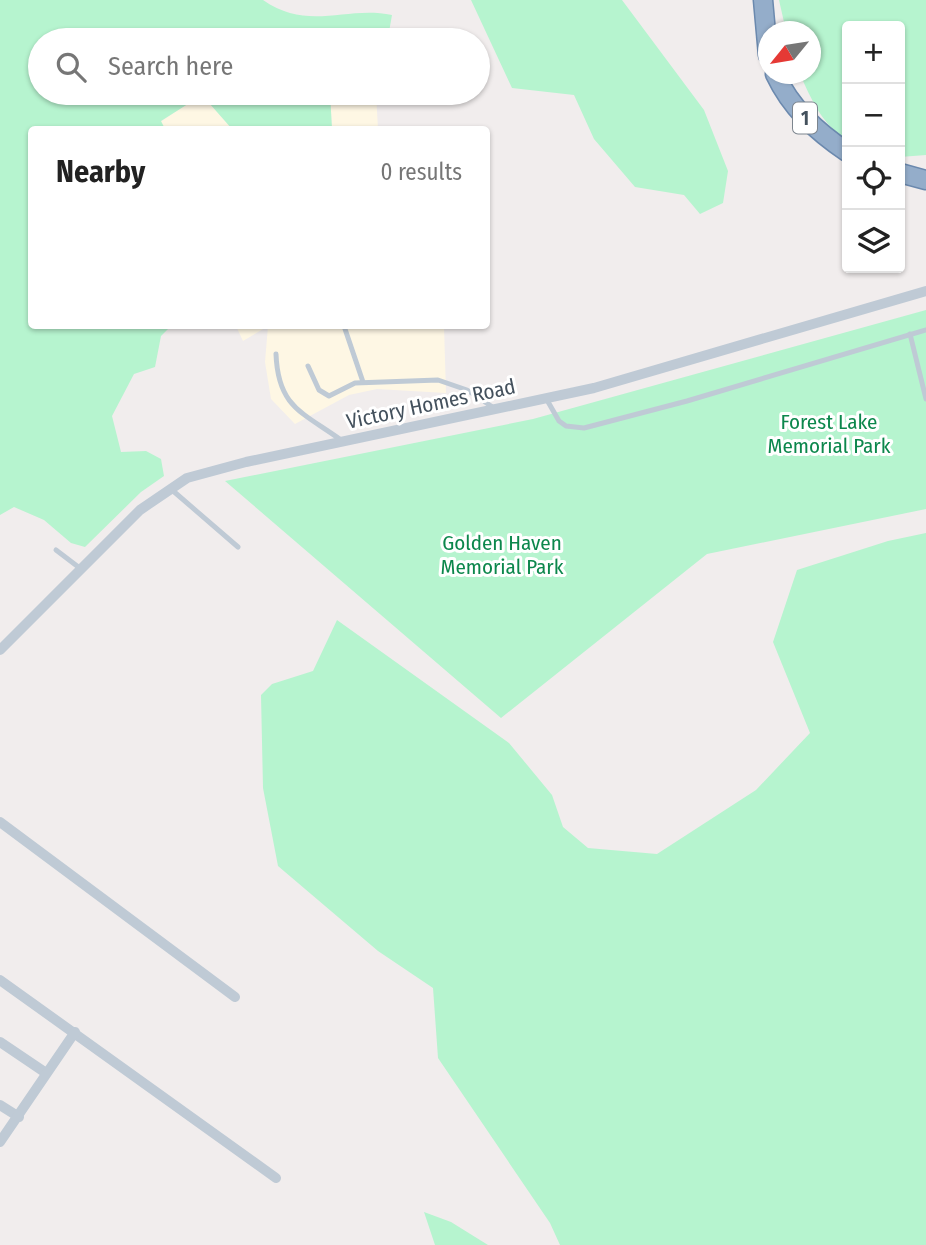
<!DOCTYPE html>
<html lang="en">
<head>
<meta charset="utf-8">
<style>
	body { margin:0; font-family:"Fira Sans Condensed",sans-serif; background:#f2f2f2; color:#222 }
	.controls { position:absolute; right:21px; top:21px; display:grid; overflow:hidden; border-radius:7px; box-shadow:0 2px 5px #0004 }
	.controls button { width:63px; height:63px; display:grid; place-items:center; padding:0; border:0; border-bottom:2px solid #e0e0e0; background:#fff; color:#222; font:35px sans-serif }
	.compass { position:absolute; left:758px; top:21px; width:63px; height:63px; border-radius:50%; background:#fff; box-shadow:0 2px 5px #0004; rotate:240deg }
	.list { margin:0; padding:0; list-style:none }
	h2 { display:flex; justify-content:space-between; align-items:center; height:91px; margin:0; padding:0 28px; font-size:30px }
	h2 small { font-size:23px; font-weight:400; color:#767676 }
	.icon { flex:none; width:38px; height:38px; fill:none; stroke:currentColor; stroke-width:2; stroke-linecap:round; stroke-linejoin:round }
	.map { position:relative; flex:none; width:926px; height:1245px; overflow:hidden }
	.search { position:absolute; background:#fff; box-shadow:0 2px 5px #0004; left:28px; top:28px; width:462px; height:77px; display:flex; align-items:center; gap:18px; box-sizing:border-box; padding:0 24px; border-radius:38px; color:#767676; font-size:26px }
	.panel { position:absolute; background:#fff; box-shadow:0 2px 5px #0004; left:28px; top:126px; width:462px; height:203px; border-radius:7px }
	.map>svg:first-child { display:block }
</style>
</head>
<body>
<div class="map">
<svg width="926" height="1245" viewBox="0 0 926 1245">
	<rect width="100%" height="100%" fill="#f1eded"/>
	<!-- commercial -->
	<g fill="#fef7e4">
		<polygon points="330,93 376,93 378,129 332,129"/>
		<polygon points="202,94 232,129 165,129 160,122"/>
		<polygon points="236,326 444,326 446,393 377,389 349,395 295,424 271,399 265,362 268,326 243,341"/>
	</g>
	<!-- green -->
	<g fill="#b6f4cf">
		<path d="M0,0h263c46,32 83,5 129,15l-3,17 -9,6 -24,2h-316v53h290l2,36h-100l-30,-34 -41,26 4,8 -133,1v196h139l-10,10 -6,31 -21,7 -22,42 9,36 25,-1 15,8 3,17 -23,16 -56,55 -14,-4 -27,-23 -30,-13 -14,8z"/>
		<polygon points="471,0 622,0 704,110 728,171 723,203 700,214 684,195 635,187 594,139 574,95 512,88"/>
		<path d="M779,0h147v155l-26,2v-131h-53v114c-24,-14 -36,-41 -47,-66h10v-42l-24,-1z"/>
		<polygon points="926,310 926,509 707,554 501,718 225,481 533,419"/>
		<polygon points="926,533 926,1245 560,1245 550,1223 438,1058 433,988 378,951 278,866 263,788 261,695 272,684 313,671 337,620 509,743 552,795 563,827 588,848 657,854 756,790 810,733 773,642 797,570 888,541"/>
		<polygon points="424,1212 451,1222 488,1245 435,1245"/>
	</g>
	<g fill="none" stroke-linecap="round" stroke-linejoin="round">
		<!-- trunk casing -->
		<g stroke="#6b89ae" stroke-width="21">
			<g id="trunk">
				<polyline points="763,0 768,55"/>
				<path d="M775,74c16,34 41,57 72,78"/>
				<polyline points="900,173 926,180"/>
			</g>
		</g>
		<!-- service -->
		<g stroke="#bfcad5" stroke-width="5">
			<polyline points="344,326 363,382"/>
			<polyline points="910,334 926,399"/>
			<path d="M276,354c2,53 26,58 65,86"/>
			<polyline points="308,366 319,390 329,396 355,383 438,380 467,390 494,408"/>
			<polyline points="547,400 559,421 566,426 584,428 687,401 926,330"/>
			<polyline points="172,490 238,547"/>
			<polyline points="56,550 81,569"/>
		</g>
		<!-- minor -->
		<g stroke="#bfcad5" stroke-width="10">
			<polyline points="0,650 140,510 187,478 246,462 594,388 926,291"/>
			<polyline points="0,822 235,997"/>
			<polyline points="0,980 276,1178"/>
			<polyline points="0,1042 46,1073"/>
			<polyline points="0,1105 19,1117"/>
			<polyline points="0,1142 75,1032"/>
		</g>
		<!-- trunk -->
		<use href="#trunk" stroke="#94adca" stroke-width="18"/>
	</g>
	<g text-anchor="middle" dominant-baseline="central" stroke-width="6" stroke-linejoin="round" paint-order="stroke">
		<!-- shield labels -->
		<rect fill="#fff" stroke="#7c858e" stroke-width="2" x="793" y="102.5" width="24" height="31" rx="5"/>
		<g font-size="19" font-weight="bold" fill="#44515d">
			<text x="805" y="118">1</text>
		</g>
		<!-- street labels -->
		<g font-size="21" fill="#44515d" stroke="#fff">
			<text transform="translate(431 404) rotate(-12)">Victory Homes Road</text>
		</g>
		<!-- park labels -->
		<g font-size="21" fill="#0c874c" stroke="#fff">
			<text x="829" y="422">Forest Lake<tspan x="829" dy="24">Memorial Park</tspan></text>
			<text x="502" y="543">Golden Haven<tspan x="502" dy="24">Memorial Park</tspan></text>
		</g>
	</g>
</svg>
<div class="controls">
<button>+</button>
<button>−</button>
<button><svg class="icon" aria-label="locate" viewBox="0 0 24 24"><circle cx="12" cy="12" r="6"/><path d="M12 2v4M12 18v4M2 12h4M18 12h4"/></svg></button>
<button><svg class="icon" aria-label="layers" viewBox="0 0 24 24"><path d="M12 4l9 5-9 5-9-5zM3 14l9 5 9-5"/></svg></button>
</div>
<svg class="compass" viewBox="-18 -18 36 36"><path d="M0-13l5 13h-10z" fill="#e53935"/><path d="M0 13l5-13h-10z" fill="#767676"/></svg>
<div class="search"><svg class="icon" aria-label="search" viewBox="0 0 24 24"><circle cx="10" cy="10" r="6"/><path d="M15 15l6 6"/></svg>Search here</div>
<section class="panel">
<h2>Nearby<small>0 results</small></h2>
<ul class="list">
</ul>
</section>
</div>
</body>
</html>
